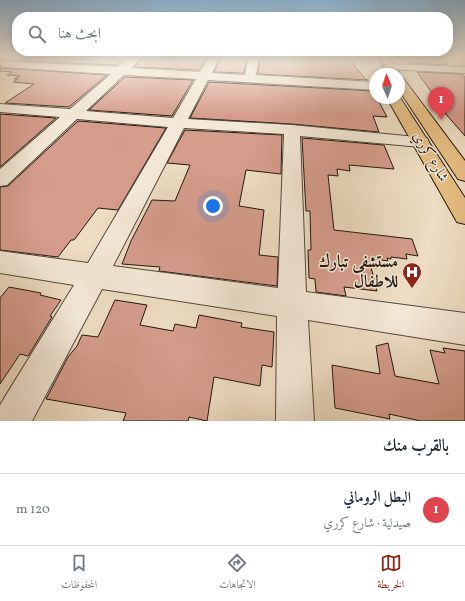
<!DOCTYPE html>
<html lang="ar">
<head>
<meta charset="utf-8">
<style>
	body { margin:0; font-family:Vollkorn,Amiri,serif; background:#f2f2f3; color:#1f2937; direction:rtl }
	.compass { position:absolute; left:369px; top:68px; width:36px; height:36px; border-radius:50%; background:#fff; box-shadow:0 2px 10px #0003; rotate:357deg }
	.you { position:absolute; left:213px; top:206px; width:14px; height:14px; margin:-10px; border:3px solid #fff; border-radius:50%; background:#1a73e8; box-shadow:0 0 0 6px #1a73e833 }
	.badge { display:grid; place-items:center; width:26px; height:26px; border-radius:50%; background:#8f2418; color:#fff; font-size:13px; font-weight:700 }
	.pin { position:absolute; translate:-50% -33px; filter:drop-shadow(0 1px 2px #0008) }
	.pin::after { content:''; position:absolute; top:21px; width:14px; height:12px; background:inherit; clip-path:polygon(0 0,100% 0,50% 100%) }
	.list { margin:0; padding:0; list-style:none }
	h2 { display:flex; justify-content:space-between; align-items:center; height:52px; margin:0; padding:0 16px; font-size:17px }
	h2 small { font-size:13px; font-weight:400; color:#747a83 }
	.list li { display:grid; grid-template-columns:26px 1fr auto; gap:12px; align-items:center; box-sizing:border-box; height:72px; padding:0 16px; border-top:1px solid #e0e1e3 }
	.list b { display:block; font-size:15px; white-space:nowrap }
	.list p { margin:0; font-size:13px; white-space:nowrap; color:#747a83 }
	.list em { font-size:13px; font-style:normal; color:#747a83 }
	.icon { flex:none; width:22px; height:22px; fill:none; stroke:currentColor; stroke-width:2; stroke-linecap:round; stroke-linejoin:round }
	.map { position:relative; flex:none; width:465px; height:421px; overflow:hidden; direction:ltr }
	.search { position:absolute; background:#fff; box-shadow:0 2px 10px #0003; left:12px; right:12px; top:12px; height:44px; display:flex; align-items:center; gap:10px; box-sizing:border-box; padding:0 14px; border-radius:16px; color:#747a83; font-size:15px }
	.sheet { height:124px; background:#fff }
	nav { display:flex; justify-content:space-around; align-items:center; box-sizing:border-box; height:56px; border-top:1px solid #e0e1e3; background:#fff; font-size:11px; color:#747a83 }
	nav a { display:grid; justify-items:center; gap:2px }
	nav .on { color:#8f2418 }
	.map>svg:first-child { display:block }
</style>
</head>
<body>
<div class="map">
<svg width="465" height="421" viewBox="0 0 465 421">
	<rect width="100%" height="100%" fill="#eeddc3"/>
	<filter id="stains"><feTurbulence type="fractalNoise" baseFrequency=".005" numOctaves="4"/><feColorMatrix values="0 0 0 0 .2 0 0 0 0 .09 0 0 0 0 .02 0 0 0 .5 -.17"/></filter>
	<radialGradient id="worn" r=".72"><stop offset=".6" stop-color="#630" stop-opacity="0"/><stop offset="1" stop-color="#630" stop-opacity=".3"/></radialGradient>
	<!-- building -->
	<g fill="#d69d8d" stroke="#23180f">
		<polygon points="0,56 128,56 117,65 0,60"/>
		<polygon points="144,56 208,56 199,70 134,67"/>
		<polygon points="221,56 247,56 244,73 214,72"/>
		<polygon points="260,56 347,56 366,80 368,80 258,74"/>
		<polygon points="406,58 439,58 448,65 410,63"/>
		<polygon points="0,68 1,68 107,75 69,107 5,103 34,84 13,82 18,79 14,79 20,76 7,75 12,72 0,71"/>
		<polygon points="417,72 461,74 465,77 465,136 438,105 441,105"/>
		<polygon points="125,77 193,80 172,116 89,110"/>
		<polygon points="209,82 374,91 375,98 377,98 387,117 373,116 379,132 292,124 190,118"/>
		<polygon points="0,114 56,118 0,167"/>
		<polygon points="78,121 166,128 118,210 98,208 74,240 71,240 58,257 0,250 0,187 8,186"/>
		<polygon points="185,130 282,135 281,174 246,170 239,206 264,210 259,255 278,257 277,286 159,271 160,267 122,264 131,241 152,200 175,201 190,165 167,163"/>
		<polygon points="302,138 384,145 394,169 349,165 350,171 337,169 338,176 328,175 334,230 412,239 418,256 406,254 407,259 391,257 391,259 387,258 388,261 375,259 377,268 371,267 377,291 344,287 346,296 316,292 315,279 309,278 308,250 311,250 310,211 306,211"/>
		<polygon points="9,287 41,293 40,295 61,300 50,316 52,317 28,356 20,354 0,384 0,298"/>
		<polygon points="115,300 147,305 140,325 173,331 175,324 196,328 199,315 242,323 241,327 274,332 272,367 262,365 260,386 214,377 207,421 189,417 188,421 123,421 126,413 46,399 68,357 77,346 82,335 98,337"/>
		<polygon points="388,343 395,376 439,384 430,350 445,353 443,348 465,351 465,421 421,421 389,414 390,419 335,408 332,365 380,374 376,346"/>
	</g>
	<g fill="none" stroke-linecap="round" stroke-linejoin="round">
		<!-- minor casing -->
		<g stroke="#56493c" stroke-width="2">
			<g id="minor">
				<path d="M131,56h12l-12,12 69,4 10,-16h10l-8,17 33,2 4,-19h10l-3,19 119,7v8l-167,-10 -20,39 104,6 135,13 2,4 -2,4 -6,1 -121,-11 6,156 159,21v32l-157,-25 6,101h-38l1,-105 -175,-27 -70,132h-32v-16l74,-120 -74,-12v-22l88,12 80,-136 -91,-8 -70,66 -7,1v-17l60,-52 -60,-5v-8l70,5 41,-35 -110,-7 -1,-6 118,6zM124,75l72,4 -23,39 -87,-7zM184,128l100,6 -6,154 -165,-22z"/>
				<polygon points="390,64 465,67 465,73 386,69 384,67"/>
			</g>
		</g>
		<!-- major casing -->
		<g stroke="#23180f" stroke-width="2">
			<g id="major">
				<polygon points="378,56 388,56 400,74 399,75 388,74"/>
				<polygon points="399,77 403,78 465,161 465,181 458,179 399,90"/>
				<polygon points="399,96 465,198 465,224 457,222 387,98 399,98"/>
			</g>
		</g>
		<!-- minor -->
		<use href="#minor" fill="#f4e9d8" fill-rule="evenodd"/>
		<!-- major -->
		<use href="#major" fill="#e7be82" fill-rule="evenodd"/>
	</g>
	<!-- sky -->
	<linearGradient id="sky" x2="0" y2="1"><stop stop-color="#8bb6d8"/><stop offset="0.49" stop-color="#f7f0e4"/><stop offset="1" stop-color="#f7f0e4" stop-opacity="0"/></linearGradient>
	<rect width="465" height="115" fill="url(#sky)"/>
	<!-- icons -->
	<defs>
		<g id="hospital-pin" transform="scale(1)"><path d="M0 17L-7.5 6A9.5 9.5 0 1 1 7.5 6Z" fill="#8f2418" stroke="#f4e9d8"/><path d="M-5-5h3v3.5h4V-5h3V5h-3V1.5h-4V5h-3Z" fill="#fff"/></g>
	</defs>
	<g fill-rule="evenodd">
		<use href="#hospital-pin" x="412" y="272"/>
	</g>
	<g text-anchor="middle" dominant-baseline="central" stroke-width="3" stroke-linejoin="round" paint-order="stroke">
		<!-- street labels -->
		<g font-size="14" fill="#23180f" stroke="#f4e9d8">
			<text transform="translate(430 157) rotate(59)">شارع كرري</text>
		</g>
		<!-- near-poi labels -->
		<g font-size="17" font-weight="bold" fill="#23180f" stroke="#f4e9d8" text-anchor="end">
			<text x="398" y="262">مستشفى تبارك<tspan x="398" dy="20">للاطفال</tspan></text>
		</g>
	</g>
	<rect width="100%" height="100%" filter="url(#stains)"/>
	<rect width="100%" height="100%" fill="url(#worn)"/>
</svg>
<svg class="compass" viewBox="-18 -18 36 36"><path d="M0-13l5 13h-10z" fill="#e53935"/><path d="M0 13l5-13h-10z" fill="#747a83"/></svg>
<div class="you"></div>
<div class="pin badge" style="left:441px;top:120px;background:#e0444e">1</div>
<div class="search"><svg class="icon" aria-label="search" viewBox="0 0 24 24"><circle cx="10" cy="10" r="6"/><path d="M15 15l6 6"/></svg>ابحث هنا</div>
</div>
<section class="sheet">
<h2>بالقرب منك<small></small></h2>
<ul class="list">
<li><span class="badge" style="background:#e0444e">1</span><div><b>البطل الروماني</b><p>صيدلية · شارع كرري</p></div><em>120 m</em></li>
</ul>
</section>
<nav>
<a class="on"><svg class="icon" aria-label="map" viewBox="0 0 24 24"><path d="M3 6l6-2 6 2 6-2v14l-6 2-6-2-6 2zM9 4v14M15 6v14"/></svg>الخريطة</a>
<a><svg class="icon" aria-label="directions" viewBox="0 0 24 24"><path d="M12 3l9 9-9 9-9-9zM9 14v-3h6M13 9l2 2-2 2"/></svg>الاتجاهات</a>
<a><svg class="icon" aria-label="saved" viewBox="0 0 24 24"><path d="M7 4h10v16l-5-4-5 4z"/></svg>المحفوظات</a>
</nav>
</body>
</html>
